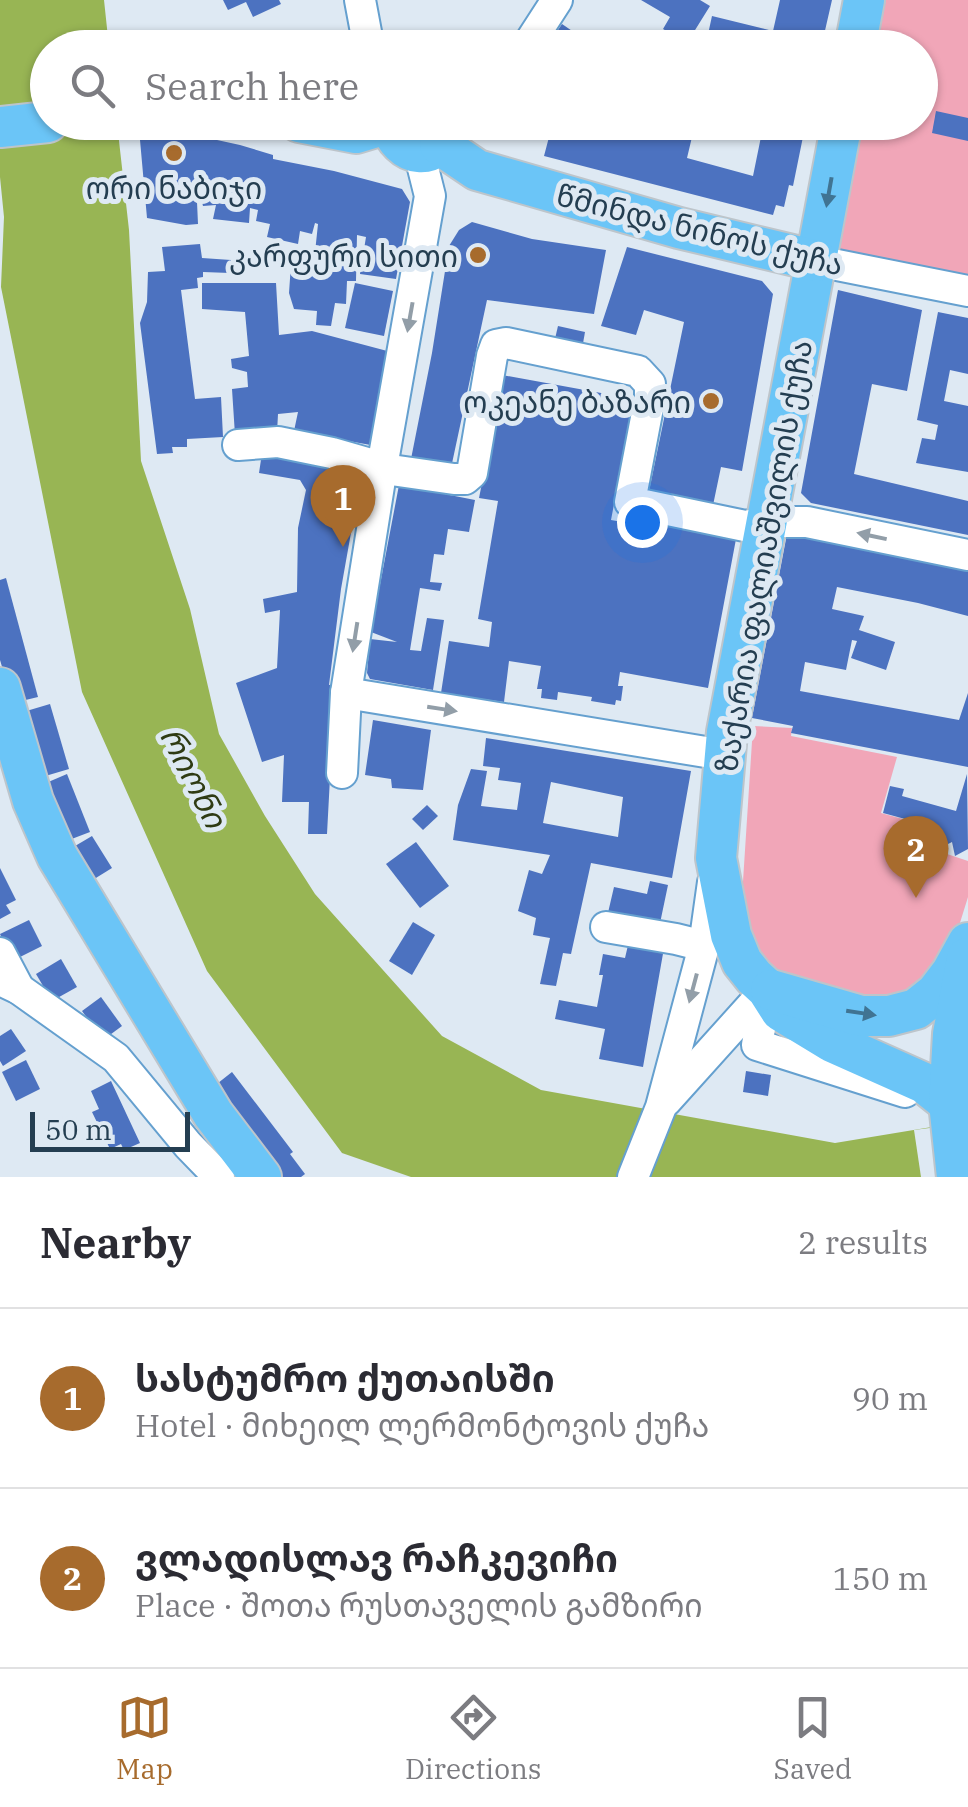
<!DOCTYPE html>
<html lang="en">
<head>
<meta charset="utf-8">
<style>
	body { margin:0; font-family:"IBM Plex Serif","Noto Sans Georgian",serif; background:#f2f2f3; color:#2b2b33 }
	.scale { position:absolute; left:30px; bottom:25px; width:160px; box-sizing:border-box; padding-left:10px; border:5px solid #243e51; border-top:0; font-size:28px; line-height:35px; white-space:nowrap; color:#243e51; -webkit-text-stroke:8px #dee9f3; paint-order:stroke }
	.you { position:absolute; left:642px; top:522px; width:35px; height:35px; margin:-25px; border:8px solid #fff; border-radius:50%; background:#1a73e8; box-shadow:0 0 0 15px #1a73e833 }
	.badge { display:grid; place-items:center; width:65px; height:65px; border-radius:50%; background:#a76b2d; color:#fff; font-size:32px; font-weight:700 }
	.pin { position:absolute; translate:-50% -82px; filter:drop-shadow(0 2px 5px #0008) }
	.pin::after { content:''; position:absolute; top:52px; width:35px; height:30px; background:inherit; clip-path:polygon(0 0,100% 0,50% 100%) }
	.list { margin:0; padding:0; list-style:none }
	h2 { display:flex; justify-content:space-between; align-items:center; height:130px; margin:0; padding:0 40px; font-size:42px }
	h2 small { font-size:32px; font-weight:400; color:#7c7c81 }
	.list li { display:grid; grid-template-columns:65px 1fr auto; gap:30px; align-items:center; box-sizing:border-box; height:180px; padding:0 40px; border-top:2px solid #e1e1e2 }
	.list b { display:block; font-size:38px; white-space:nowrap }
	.list p { margin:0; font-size:32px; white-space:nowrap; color:#7c7c81 }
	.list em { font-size:32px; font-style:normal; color:#7c7c81 }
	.icon { flex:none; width:55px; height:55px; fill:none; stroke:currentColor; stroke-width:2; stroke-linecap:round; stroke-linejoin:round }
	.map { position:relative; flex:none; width:968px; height:1177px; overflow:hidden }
	.search { position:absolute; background:#fff; box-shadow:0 2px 8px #0004; left:30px; right:30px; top:30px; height:110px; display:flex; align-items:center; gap:25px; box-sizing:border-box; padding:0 35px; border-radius:55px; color:#7c7c81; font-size:38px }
	.sheet { height:490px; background:#fff }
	nav { display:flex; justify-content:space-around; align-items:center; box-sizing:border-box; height:140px; border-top:2px solid #e1e1e2; background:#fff; font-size:28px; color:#7c7c81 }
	nav a { display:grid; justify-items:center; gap:5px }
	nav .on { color:#a76b2d }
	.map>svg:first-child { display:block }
</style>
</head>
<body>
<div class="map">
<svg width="968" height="1177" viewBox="0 0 968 1177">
	<rect width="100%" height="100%" fill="#dee9f3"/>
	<!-- green -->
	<g fill="#f1a6b8">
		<polygon points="884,0 968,0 968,277 839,251 862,123 920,122 920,48 875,47"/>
		<polygon points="753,726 792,728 791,736 897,757 881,813 914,822 944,853 968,861 968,897 954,942 913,992 872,1003 777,975 740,928"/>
	</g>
	<!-- water -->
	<polygon fill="#98b554" points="0,0 104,0 109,47 48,48 48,122 117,123 129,230 141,461 190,609 219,734 265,816 315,894 442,1036 541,1090 835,1143 968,1121 968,1177 411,1177 342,1153 207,971 82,692 1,287 4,217 0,177"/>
	<!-- pier -->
	<polygon fill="#dee9f3" points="968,1123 968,1177 921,1177 914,1130"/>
	<!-- building -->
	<g fill="#4c72c0" fill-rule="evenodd">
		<polygon points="223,0 279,0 281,4 253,17 246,2 228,10"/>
		<polygon points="641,0 700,0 710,6 687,43 663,29 670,17"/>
		<polygon points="780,0 832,0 821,48 705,48 712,16 773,31"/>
		<polygon points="562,24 597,48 546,48"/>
		<polygon points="936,111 968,118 968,141 932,133"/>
		<polygon points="553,122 582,122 613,131 615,122 636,122 692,137 687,158 753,176 764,122 806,122 793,186 789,185 784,207 776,205 773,215 544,156"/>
		<polygon points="185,133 240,145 273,155 273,159 334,171 402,189 410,202 396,279 360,274 366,237 357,235 356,281 347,281 346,304 335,303 331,326 316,325 317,311 294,309 289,293 292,250 311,251 311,262 314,262 318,224 315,223 312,234 300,231 298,244 267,237 270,224 256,221 258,210 250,208 249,223 213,219 216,205 203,206 202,202 197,202 198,224 186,225 147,218 140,140"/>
		<polygon points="472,222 532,239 606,250 594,314 487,300 451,468 411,459 432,353 449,246 459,230"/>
		<polygon points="200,244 202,258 231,260 230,273 203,272 203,277 197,278 198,288 181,290 195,399 221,397 223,437 187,439 187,447 172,447 173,453 157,454 140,323 147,302 148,272 165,271 162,247"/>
		<polygon points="627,247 762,281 773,294 742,471 721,467 712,510 648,496 684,322 644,310 636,335 601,326"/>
		<polygon points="202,283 276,283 279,335 312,331 391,352 376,446 294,431 298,412 278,414 277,433 235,435 232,389 248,387 247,372 232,368 231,359 249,356 245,312 202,309"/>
		<polygon points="355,283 393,291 384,336 345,328"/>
		<polygon points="838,290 922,310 907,391 872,384 854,474 968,501 968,535 811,503 801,493"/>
		<polygon points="938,312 968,318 968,374 950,370 944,401 968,406 968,472 916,463 922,438 935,440 938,425 917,420"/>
		<polygon points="558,326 585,332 582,349 554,343"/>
		<polygon points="491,373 634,399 611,520 645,526 647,521 736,539 708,688 620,672 618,686 623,686 621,701 616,700 615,705 591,701 592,697 558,692 557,700 541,698 542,689 537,689 541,666 509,661 504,702 441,693 449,641 489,647 492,622 478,619 498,501 479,498 486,463"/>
		<polygon points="262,453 362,471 341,589 329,685 335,684 327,834 308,834 309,802 282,802 284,755 262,762 236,683 277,668 280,610 265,613 263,599 297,592 298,528 306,490 300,480 259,473"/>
		<polygon points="399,485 475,500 469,532 448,529 444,555 434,554 430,582 442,583 440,591 420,588 410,650 421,651 427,618 444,620 433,690 370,679 367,673 370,639 397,642 371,632"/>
		<polygon points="793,534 968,570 968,616 918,603 837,587 832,609 864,616 859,630 895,642 886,670 851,658 857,641 852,640 846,670 805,662 800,691 959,720 968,693 968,767 791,733 793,726 752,718 786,539"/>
		<polygon points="6,578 38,697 13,703 0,660 0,580"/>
		<polygon points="50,704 69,769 42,777 23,712"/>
		<polygon points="373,720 431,730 423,790 392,788 391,779 365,775"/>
		<path d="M486,738l205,33 -19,107 -81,-15 -20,91 -8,-1 -7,33 -16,-2 10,-46 -17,-3 3,-17 -18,-7 11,-41 13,4 8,-19 -97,-15 5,-35 13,-36 16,2 -6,35 36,4 4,-27 -23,-3 2,-12 -17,-2zM551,782l72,15 -5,40 -75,-14z"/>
		<polygon points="67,774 90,832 69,840 46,783"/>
		<polygon points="967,774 968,849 955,856 952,842 946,845 942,834 935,837 931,826 883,813 890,786 904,789 902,796 956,811"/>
		<polygon points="427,805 438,816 423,830 412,819"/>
		<polygon points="92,836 112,868 91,881 70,849"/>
		<polygon points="416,842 449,886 420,908 386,864"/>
		<polygon points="0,868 16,900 6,905 11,913 0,919"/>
		<polygon points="650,881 668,885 659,928 607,917 614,887 647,894"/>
		<polygon points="29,920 42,946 12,961 0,934"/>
		<polygon points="413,922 435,935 412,975 389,961"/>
		<polygon points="629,941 664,948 643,1067 599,1059 605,1029 555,1019 559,1000 597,1007 603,975 599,975 603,954 625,958"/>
		<polygon points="61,959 77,987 52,1001 36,974"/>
		<polygon points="101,997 122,1026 103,1040 82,1011"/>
		<polygon points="11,1029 26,1051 3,1066 0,1061 0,1036"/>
		<polygon points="26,1060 40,1089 16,1101 2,1072"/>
		<polygon points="746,1071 771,1075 768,1096 743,1092"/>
		<polygon points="232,1072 293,1152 290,1154 305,1174 301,1177 282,1177 213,1087"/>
		<polygon points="111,1081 140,1143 124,1150 121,1144 110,1149 92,1112 99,1109 91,1091"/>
	</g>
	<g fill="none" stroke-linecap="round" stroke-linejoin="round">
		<!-- minor casing -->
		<g stroke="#65a0cf" stroke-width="34">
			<g id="minor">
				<polyline points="360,0 369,48"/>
				<polyline points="526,48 557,0"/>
				<polyline points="817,261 968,291"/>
				<polyline points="238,445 278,442 332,453 391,470 454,479 465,479 472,473 492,356 496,345 506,343 638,371 650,384 650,397 630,502 745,526 767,522 807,522 968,555"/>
				<polyline points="346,693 724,755"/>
				<polyline points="342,773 346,693 382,467 430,196 419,152"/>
				<polyline points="606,927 676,939 704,946"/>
				<polyline points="0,953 19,989"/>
				<polyline points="0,980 19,989 116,1058 188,1145 219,1177"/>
				<polyline points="767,989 757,1045 905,1092"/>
				<polyline points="666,1101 766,990"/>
				<polyline points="633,1177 661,1107 704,946 713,882"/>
			</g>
		</g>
		<!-- major casing -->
		<g stroke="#bdc5cb" stroke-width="44">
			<g id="major">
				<polyline points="855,48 864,0"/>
				<polyline points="299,122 356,133 389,123"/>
				<path d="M389,122c11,37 48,42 62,4"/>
				<polyline points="842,122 727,732 716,858 731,935 742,962 754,977 767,989 781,1011 832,1042 924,1083 949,1103"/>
				<polyline points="0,127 48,122"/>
				<polyline points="440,145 477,170 679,228 817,261"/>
				<polyline points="0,688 33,801 57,856 213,1114 261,1177"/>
				<polyline points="771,990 861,1016 889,1016 916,1009 936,993 952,972 968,943"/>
				<polyline points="957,1177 949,1103 953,1034 967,958"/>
			</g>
		</g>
		<!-- minor -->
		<use href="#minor" stroke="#fff" stroke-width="30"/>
		<!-- major -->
		<use href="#major" stroke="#6bc5f7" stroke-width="40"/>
	</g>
	<!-- one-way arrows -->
	<defs><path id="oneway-solid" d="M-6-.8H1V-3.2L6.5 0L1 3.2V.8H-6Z" transform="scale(2.5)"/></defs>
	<g fill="#407493">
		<use href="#oneway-solid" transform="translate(829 192) rotate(100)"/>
		<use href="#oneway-solid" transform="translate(861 1013) rotate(9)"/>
	</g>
	<g fill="#929ea8">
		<use href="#oneway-solid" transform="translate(410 317) rotate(100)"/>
		<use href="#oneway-solid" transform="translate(872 536) rotate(-168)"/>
		<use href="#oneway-solid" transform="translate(355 637) rotate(99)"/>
		<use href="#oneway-solid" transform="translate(442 709) rotate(9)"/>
		<use href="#oneway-solid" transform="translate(693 988) rotate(105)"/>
	</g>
	<!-- markers -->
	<g fill="#a76b2d" stroke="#dee9f3" stroke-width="4">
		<circle cx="174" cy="153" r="10"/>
		<circle cx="478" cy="255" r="10"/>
		<circle cx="711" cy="401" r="10"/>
	</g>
	<g text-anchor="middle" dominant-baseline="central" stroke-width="10" stroke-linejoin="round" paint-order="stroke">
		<!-- poi labels -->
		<g font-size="30" fill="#243e51" stroke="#dee9f3" text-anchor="end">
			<text x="174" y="187" text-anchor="middle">ორი ნაბიჯი</text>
			<text x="458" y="255">კარფური სითი</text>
			<text x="691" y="401">ოკეანე ბაზარი</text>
		</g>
		<!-- street labels -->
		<g font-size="30" fill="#243e51" stroke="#dee9f3">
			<text transform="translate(700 229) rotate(14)">წმინდა ნინოს ქუჩა</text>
			<text transform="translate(763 556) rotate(-80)">ზაქარია ფალიაშვილის ქუჩა</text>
		</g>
		<!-- water labels -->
		<g font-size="32" font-style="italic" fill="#2f3b13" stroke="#dee9f3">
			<text transform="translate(194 777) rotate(63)">რიონი</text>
		</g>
	</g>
</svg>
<div class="scale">50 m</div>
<div class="you"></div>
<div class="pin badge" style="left:343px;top:547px">1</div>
<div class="pin badge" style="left:916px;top:898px">2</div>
<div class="search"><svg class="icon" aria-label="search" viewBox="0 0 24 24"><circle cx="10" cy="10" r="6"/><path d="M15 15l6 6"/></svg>Search here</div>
</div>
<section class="sheet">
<h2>Nearby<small>2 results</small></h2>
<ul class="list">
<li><span class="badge">1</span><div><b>სასტუმრო ქუთაისში</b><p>Hotel · მიხეილ ლერმონტოვის ქუჩა</p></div><em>90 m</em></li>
<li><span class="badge">2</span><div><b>ვლადისლავ რაჩკევიჩი</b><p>Place · შოთა რუსთაველის გამზირი</p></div><em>150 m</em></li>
</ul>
</section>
<nav>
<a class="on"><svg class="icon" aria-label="map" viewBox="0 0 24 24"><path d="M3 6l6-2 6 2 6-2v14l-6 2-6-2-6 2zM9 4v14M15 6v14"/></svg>Map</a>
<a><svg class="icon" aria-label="directions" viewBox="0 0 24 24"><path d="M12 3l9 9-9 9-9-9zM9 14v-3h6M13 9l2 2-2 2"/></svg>Directions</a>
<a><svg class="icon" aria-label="saved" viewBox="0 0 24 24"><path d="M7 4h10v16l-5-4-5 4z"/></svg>Saved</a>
</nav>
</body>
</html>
